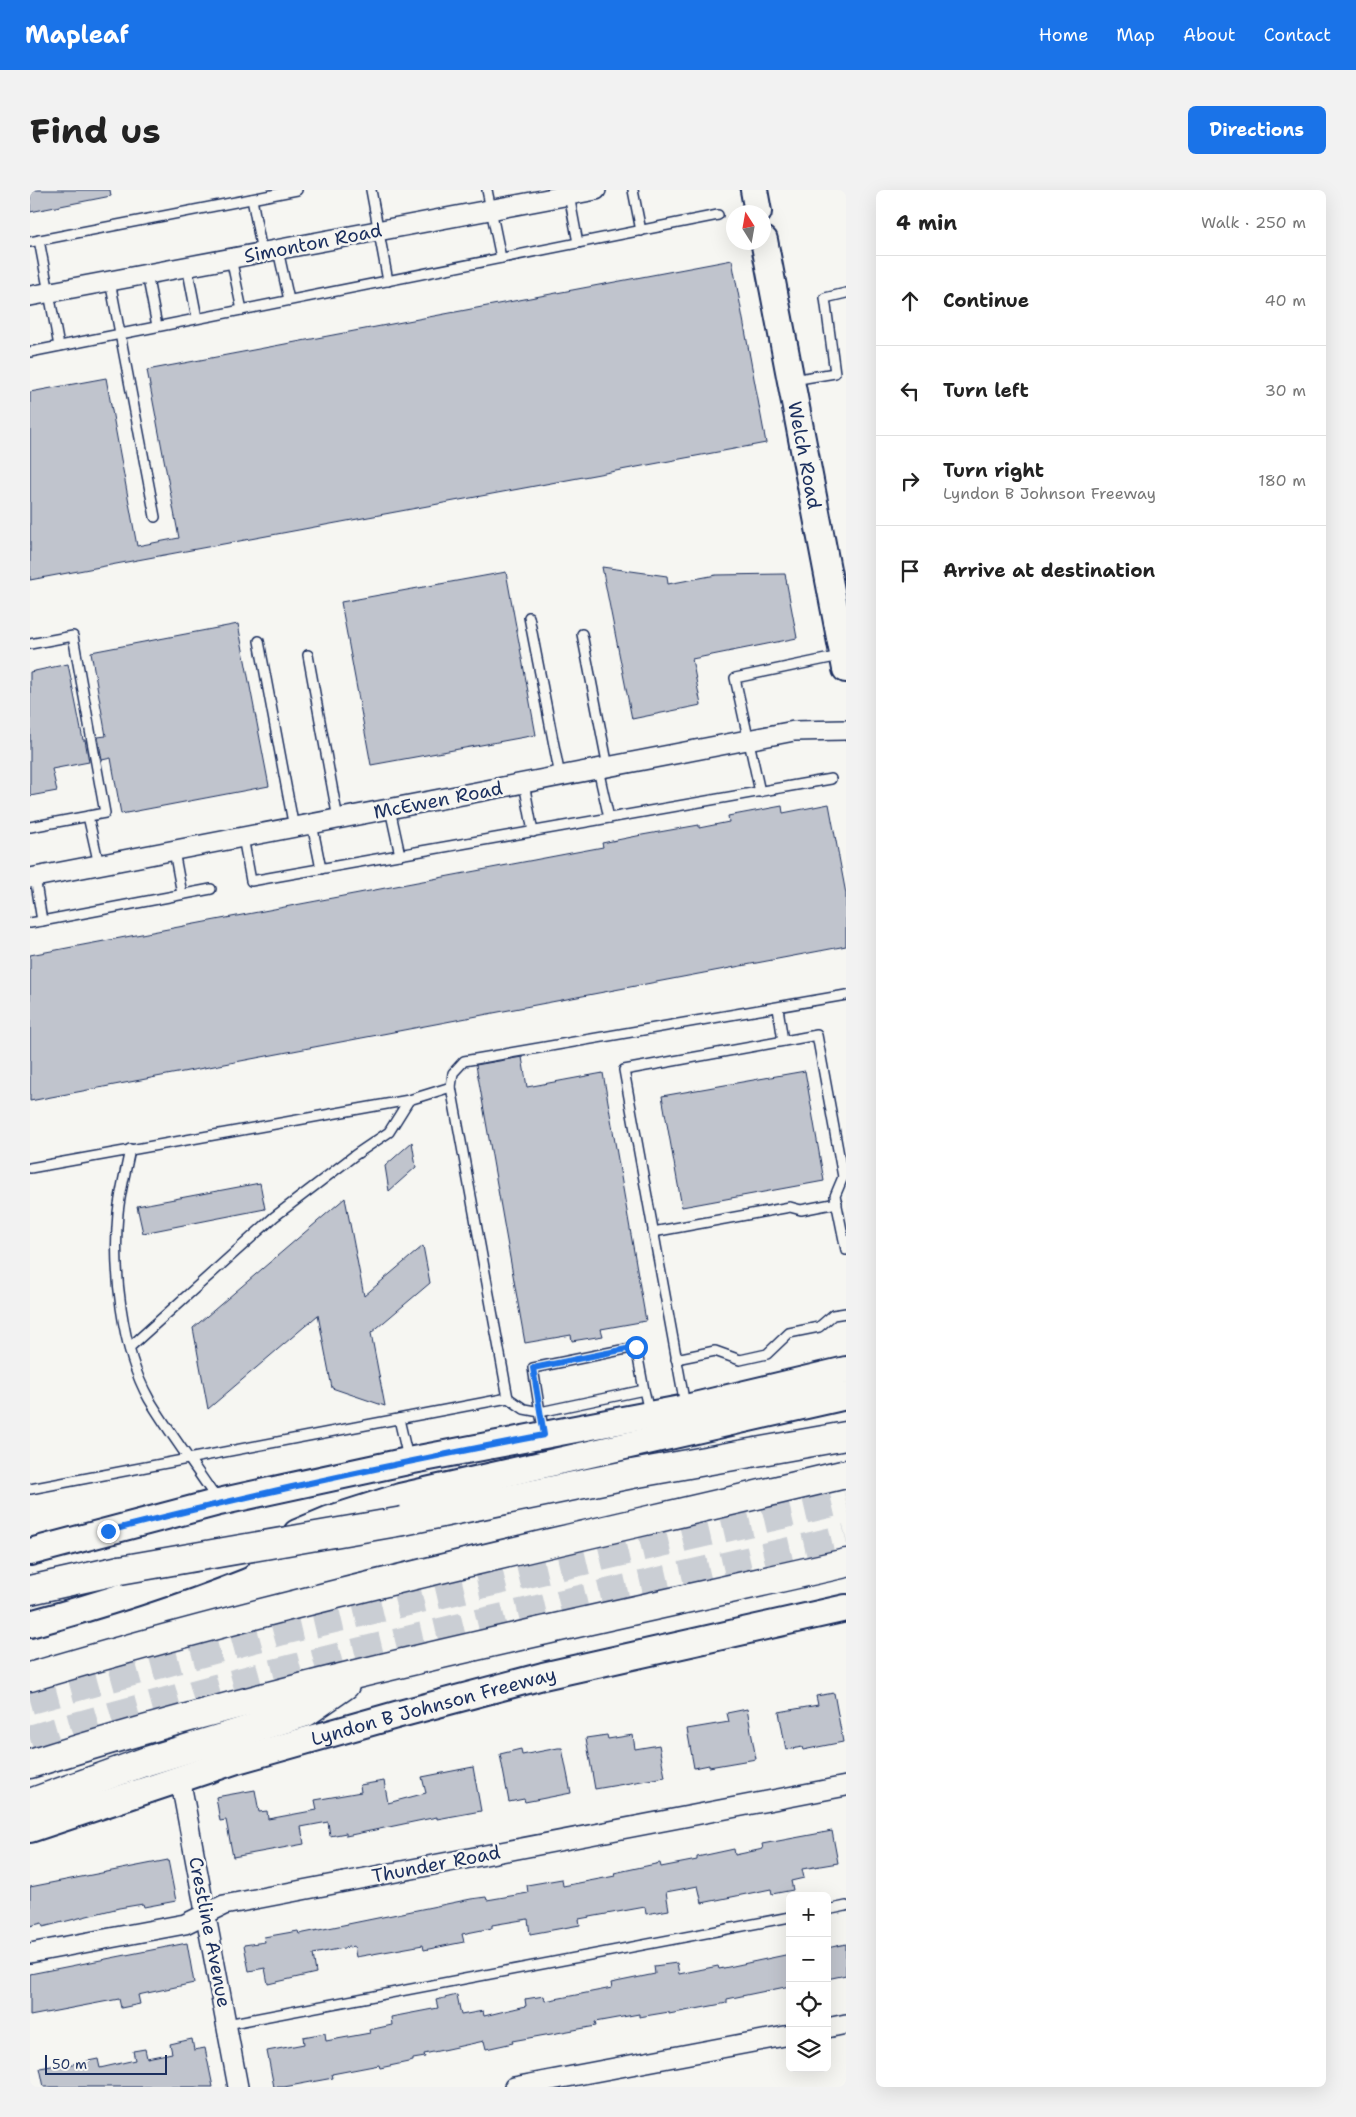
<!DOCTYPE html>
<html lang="en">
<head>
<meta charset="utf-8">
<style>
	body { margin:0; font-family:"Shantell Sans",sans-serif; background:#f2f2f2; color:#222 }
	.controls { position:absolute; right:15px; bottom:15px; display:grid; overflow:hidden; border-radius:8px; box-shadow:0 5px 20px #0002 }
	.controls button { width:45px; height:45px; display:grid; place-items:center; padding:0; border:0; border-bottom:1px solid #e0e0e0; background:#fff; color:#222; font:25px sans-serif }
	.compass { position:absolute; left:696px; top:15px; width:45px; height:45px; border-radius:50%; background:#fff; box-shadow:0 5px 20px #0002; rotate:349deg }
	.scale { position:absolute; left:15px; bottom:12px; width:122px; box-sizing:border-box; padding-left:5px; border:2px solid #1b2f5e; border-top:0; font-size:14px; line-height:18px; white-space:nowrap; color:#1b2f5e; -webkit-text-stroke:4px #f6f6f2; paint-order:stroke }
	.stop { position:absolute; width:15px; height:15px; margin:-11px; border:4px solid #1a73e8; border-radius:50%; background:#fff }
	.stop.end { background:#1a73e8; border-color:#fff; box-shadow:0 1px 5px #0008 }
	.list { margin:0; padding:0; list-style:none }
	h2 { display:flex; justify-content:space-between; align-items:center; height:65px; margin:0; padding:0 20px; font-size:21px }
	h2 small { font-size:16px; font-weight:400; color:#767676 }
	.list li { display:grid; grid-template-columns:32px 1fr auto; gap:15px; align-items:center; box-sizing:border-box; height:90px; padding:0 20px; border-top:1px solid #e0e0e0 }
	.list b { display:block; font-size:19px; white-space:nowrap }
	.list p { margin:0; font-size:16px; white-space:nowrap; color:#767676 }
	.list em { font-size:16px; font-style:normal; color:#767676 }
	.icon { flex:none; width:28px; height:28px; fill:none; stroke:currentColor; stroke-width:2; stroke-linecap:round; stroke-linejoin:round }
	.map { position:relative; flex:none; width:816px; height:1897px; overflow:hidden; border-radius:8px }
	header { display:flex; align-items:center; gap:30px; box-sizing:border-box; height:70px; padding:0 25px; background:#1a73e8; color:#fff }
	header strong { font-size:24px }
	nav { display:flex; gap:28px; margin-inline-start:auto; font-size:18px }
	.intro { display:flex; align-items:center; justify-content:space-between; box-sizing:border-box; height:120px; padding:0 30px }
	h1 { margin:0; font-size:35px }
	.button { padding:12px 22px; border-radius:8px; background:#1a73e8; color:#fff; font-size:18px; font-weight:700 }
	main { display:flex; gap:30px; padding:0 30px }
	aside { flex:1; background:#fff; border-radius:8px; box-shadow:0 5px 20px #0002 }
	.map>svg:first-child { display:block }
</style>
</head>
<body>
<header>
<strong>Mapleaf</strong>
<nav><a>Home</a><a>Map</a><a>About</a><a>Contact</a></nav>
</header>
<div class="intro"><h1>Find us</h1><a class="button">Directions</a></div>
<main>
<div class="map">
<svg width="816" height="1897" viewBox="0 0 816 1897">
	<rect width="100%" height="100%" fill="#f6f6f2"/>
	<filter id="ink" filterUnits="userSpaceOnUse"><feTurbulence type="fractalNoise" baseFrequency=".02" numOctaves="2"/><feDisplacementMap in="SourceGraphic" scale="10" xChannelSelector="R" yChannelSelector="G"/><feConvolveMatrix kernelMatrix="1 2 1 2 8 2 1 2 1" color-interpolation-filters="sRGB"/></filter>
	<g filter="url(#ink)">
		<!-- building -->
		<g fill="#c0c4cd" stroke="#1b2f5e">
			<polygon points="0,0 80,0 81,6 0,22"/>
			<polygon points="702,70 736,253 0,390 0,202 76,188 107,356 149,348 117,180"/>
			<polygon points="572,377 637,386 638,394 686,385 755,384 767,448 662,469 671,515 602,529"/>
			<polygon points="476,382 506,545 341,575 311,412"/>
			<polygon points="208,434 239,596 91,624 81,568 72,570 68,547 76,546 61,462"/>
			<polygon points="38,474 53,550 55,550 59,572 22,579 27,601 0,606 0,482"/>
			<polygon points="799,614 816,704 816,756 0,911 0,765 573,657 572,653 612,645 669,635 669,638 699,632 698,626 752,616 753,623"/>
			<polygon points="492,867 497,897 573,883 616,1131 571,1139 573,1146 542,1151 541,1145 495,1153 446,875"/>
			<polygon points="775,881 794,991 652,1017 632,906"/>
			<polygon points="382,952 386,977 359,1001 355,976"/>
			<polygon points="230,993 235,1019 113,1043 107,1016"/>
			<polygon points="315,1008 334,1106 393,1056 400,1093 341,1143 355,1216 302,1198 288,1125 178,1219 163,1138"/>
			<polygon points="804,1503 813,1552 773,1560 772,1557 756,1560 749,1522 788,1515 786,1506"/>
			<polygon points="717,1519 726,1569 679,1577 679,1575 664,1578 657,1539 699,1532 697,1523"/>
			<polygon points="577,1545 578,1549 603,1545 605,1559 629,1555 635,1587 565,1599 556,1548"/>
			<polygon points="528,1558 532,1558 541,1603 495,1612 494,1609 479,1612 470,1564 491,1559 492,1565"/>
			<polygon points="443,1577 451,1621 407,1629 407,1627 316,1646 316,1643 300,1646 298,1632 271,1637 274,1654 203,1667 196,1630 190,1631 186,1607 225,1600 229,1622 237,1621 238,1629 287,1620 285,1610 331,1602 330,1595 354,1591 358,1613 396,1603 392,1587"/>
			<polygon points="802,1641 808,1673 772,1679 774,1688 761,1691 763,1700 742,1704 741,1699 672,1713 668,1696 636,1702 639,1720 616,1724 615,1717 549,1729 550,1735 500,1744 498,1729 462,1735 462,1738 432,1744 434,1752 394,1760 393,1755 326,1767 324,1756 283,1764 286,1783 238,1794 235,1778 219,1781 214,1755 235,1752 234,1747 268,1741 269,1744 441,1709 456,1707 457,1710 498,1703 497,1695 532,1689 533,1696 585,1686 584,1683 630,1673 631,1677 667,1670 667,1667 704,1659 705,1665 733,1659 732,1654"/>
			<polygon points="138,1670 146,1711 114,1717 113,1714 89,1718 13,1737 12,1733 0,1736 0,1697"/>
			<polygon points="157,1753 164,1793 108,1805 110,1814 91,1818 89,1809 0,1826 0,1784"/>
			<polygon points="816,1754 816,1785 797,1789 797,1758"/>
			<polygon points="760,1764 760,1796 697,1809 697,1813 639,1824 639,1822 609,1827 609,1824 565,1832 566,1836 482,1851 483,1853 456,1859 454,1851 394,1864 395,1867 383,1869 383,1871 350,1878 349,1875 302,1884 303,1888 254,1897 244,1897 237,1861 274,1854 273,1847 295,1843 296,1851 340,1843 339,1840 362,1835 361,1827 408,1818 406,1810 427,1805 431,1825 453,1821 454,1826 496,1816 495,1809 514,1806 515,1811 582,1798 581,1793 625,1784 624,1776 647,1773 649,1784 688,1776 689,1779"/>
			<polygon points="162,1849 164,1860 175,1858 183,1897 14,1897 10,1878 27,1875 28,1877 68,1869 70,1878 105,1870 103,1861 115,1859 117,1868 142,1863 140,1854"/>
		</g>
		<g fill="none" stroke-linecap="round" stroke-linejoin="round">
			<!-- highway-tunnel -->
			<g stroke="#caced4" stroke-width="28" stroke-dasharray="28 14" stroke-linecap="butt">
				<polyline points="0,1510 253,1441 816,1310"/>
				<path d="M0,1549c269,-78 543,-138 816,-201"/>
			</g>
			<!-- lane casing -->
			<g stroke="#1b2f5e" stroke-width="12">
				<g id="lane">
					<polyline points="341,0 358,91"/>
					<polyline points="457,0 471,68"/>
					<polyline points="603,0 611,41"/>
					<polyline points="539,5 548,53"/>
					<polyline points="222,9 232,62"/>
					<polyline points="9,50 29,156"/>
					<polyline points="0,52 267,0"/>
					<polyline points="248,60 259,110"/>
					<polyline points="201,68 212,120"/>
					<polyline points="157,76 167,128"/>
					<polyline points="117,84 127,136"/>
					<polyline points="80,91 125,327"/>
					<polyline points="0,162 688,25"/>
					<polyline points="763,190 805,183 795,108 816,103"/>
					<polyline points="499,427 530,586"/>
					<polyline points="552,444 578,577"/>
					<polyline points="229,451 264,638"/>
					<polyline points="0,454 43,446 75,623 0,637"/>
					<polyline points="278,465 308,629"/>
					<polyline points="568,579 579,628"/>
					<polyline points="494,593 503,642"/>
					<polyline points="730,602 705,488 810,466"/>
					<polyline points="360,619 370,665"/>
					<polyline points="58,626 69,675"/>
					<polyline points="282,634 291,679"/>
					<polyline points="213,647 221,691 801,589"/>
					<polyline points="144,661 152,704"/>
					<polyline points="5,687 12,731 181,699"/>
					<polyline points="0,733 12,731"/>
					<polyline points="748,818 753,851"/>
					<polyline points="421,897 478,1208"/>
					<path d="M100,959c-4,21 -10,43 -12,64 -5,55 3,137 31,186 21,35 46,67 68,101"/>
					<polyline points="0,978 379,910 421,897 423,883 434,871 816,805"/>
					<polyline points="816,986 813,987 805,1006 816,1060"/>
					<polyline points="623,1042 760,1017 771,1020 807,1013"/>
					<polyline points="100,1157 244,1027 325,965 359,942 379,910"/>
					<polyline points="646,1169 685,1161 710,1170 737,1164 759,1143 789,1137 803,1125 816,1123"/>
					<polyline points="614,1200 606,1157 503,1178 510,1222 614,1200 619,1222"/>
					<polyline points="655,1215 594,880 787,845 813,987"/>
					<polyline points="369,1229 378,1268"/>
					<polyline points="0,1299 478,1208 494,1219 510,1222 514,1242"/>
					<polyline points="797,1720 816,1716"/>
					<polyline points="197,1834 760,1727"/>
				</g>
			</g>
			<!-- street casing -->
			<g stroke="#1b2f5e" stroke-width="22">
				<g id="street">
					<polyline points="0,106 566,0"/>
					<polyline points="0,688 764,541 816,540"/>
					<polyline points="150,1588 208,1897"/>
					<polyline points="0,1763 155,1734 194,1715 816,1596"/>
					<polyline points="797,1838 816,1834"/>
					<polyline points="484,1897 760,1845"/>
				</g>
			</g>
			<!-- secondary casing -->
			<g stroke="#1b2f5e" stroke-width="30">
				<g id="secondary">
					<polyline points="724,0 728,22"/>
					<path id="s1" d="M734,50l82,429"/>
					<polyline points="267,1343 298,1330 370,1307 816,1206"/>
					<polyline points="0,1362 189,1312 378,1271 656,1218 816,1180"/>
					<path d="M0,1434c71,-19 139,-41 207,-68"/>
					<path id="s2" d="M0,1639l207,-69 159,-45 147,-39 303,-68"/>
				</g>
			</g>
			<!-- highway casing -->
			<g stroke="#1b2f5e" stroke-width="31">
				<g id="highway">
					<polyline points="373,1331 602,1284 816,1246"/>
					<polyline points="0,1400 90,1380"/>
					<path d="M0,1487c268,-80 543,-138 816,-203"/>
					<path d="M0,1574c266,-84 544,-139 816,-201"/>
					<polyline points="0,1613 114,1572 276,1522 315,1495"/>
				</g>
			</g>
			<!-- lane -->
			<use href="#lane" stroke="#f6f6f2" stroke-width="9"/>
			<!-- street -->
			<use href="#street" stroke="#f6f6f2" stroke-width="19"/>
			<!-- secondary -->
			<use href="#secondary" stroke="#f6f6f2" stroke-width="26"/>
			<!-- highway -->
			<use href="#highway" stroke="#f6f6f2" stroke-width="28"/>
			<!-- highway-bridge casing -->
			<g stroke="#1b2f5e" stroke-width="31" stroke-linecap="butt">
				<polyline id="highway-bridge" points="90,1380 373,1331"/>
			</g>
			<!-- highway-bridge -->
			<use href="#highway-bridge" stroke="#f6f6f2" stroke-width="28"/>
		</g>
	</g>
	<g fill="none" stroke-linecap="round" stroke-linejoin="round" filter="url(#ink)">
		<!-- route -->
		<path stroke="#1a73e8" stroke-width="6" d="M78,1341c144,-37 290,-68 436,-96l-11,-67 103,-21"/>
	</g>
	<g text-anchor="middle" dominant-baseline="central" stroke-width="5" stroke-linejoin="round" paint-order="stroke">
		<!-- street labels -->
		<g font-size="19" fill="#1b2f5e" stroke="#f6f6f2">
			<text transform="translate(283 53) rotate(-11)">Simonton Road</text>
			<text stroke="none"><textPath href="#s1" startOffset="219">Welch Road</textPath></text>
			<text transform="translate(408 610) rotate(-11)">McEwen Road</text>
			<text stroke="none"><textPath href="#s2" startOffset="422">Lyndon B Johnson Freeway</textPath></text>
			<text transform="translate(406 1674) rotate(-11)">Thunder Road</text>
			<text transform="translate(180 1742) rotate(79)">Crestline Avenue</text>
		</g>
	</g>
</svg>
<div class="controls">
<button>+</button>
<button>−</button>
<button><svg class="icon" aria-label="locate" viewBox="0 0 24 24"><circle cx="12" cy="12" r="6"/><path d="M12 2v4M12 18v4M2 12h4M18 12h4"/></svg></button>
<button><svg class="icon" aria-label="layers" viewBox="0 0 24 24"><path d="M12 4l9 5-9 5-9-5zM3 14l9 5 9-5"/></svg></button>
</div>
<svg class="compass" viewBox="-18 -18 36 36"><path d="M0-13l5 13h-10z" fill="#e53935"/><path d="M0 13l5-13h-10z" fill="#767676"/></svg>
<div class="scale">50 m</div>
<div class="stop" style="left:606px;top:1157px"></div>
<div class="stop end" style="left:78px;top:1341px"></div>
</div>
<aside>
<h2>4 min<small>Walk · 250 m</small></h2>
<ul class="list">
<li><svg class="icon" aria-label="ahead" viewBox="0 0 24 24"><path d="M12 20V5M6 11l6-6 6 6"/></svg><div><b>Continue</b></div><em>40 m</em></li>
<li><svg class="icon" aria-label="left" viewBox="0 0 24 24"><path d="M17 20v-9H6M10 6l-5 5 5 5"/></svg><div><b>Turn left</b></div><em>30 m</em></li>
<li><svg class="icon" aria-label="right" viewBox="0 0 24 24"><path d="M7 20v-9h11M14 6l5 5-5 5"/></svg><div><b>Turn right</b><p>Lyndon B Johnson Freeway</p></div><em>180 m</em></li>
<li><svg class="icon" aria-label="arrive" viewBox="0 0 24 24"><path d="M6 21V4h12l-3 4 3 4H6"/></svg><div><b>Arrive at destination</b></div></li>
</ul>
</aside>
</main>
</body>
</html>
